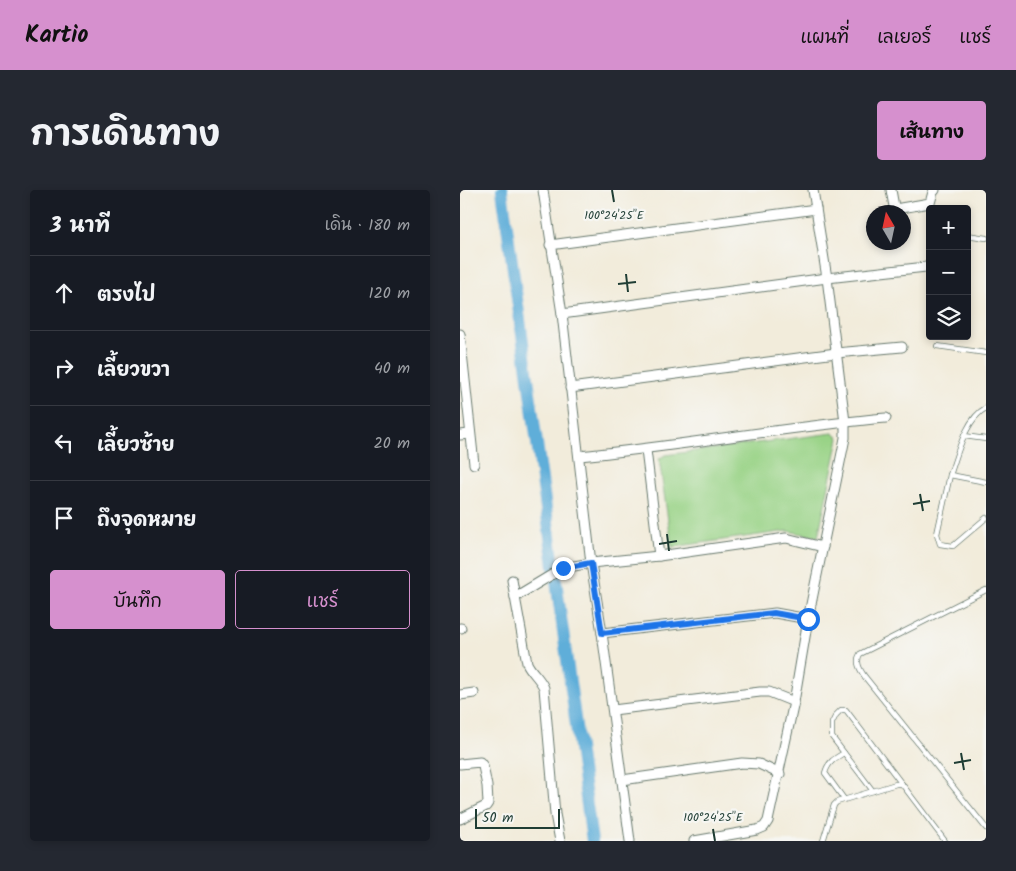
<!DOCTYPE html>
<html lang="th">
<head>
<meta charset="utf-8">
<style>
	body { margin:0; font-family:Kalam,"Playpen Sans Thai",sans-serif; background:#242831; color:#f1f3f6 }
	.controls { position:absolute; right:15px; top:15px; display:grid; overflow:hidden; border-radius:5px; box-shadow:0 2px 8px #0003 }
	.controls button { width:45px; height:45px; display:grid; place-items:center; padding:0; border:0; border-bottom:1px solid #363941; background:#171b24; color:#f1f3f6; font:25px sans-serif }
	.compass { position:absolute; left:406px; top:15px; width:45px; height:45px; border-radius:50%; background:#171b24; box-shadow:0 2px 8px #0003; rotate:351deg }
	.scale { position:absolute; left:15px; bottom:12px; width:85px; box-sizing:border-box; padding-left:5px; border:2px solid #1f3d34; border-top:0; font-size:14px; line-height:18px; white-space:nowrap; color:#1f3d34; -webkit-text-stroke:4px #f6f6f2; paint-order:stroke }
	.stop { position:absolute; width:15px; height:15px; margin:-11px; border:4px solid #1a73e8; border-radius:50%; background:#fff }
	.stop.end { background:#1a73e8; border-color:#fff; box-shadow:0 1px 5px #0008 }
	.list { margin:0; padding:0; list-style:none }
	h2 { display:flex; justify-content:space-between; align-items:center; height:65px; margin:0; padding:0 20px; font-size:21px }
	h2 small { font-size:16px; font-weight:400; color:#9ea1a6 }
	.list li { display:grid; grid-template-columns:32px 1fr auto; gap:15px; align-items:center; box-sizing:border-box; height:75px; padding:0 20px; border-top:1px solid #363941 }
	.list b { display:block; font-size:19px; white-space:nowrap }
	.list em { font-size:16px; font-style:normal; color:#9ea1a6 }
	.actions { display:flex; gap:10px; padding:15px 20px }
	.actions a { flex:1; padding:11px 0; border:1px solid #d690ce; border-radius:5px; text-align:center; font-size:18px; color:#d690ce }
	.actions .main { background:#d690ce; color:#111 }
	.icon { flex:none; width:28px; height:28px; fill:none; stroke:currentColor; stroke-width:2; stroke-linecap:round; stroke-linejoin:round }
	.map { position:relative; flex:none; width:526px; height:651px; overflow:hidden; border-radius:5px }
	header { display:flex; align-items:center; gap:30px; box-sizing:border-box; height:70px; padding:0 25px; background:#d690ce; color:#111 }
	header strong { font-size:24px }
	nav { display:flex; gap:28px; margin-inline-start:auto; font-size:18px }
	.intro { display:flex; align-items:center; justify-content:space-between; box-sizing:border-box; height:120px; padding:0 30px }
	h1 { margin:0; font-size:35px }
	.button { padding:12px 22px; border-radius:5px; background:#d690ce; color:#111; font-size:18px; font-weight:700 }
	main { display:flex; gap:30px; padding:0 30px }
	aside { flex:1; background:#171b24; border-radius:5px; box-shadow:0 2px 8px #0003 }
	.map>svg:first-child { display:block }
</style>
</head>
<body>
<header>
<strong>Kartio</strong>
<nav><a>แผนที่</a><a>เลเยอร์</a><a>แชร์</a></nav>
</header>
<div class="intro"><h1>การเดินทาง</h1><a class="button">เส้นทาง</a></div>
<main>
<aside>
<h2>3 นาที<small>เดิน · 180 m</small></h2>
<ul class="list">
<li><svg class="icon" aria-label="ahead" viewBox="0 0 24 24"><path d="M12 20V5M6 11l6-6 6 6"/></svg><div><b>ตรงไป</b></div><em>120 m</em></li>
<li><svg class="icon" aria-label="right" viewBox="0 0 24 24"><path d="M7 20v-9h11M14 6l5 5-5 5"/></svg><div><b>เลี้ยวขวา</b></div><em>40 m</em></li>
<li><svg class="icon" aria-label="left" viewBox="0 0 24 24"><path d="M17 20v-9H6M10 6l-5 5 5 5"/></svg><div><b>เลี้ยวซ้าย</b></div><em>20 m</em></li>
<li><svg class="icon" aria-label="arrive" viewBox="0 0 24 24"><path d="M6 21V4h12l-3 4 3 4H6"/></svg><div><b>ถึงจุดหมาย</b></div></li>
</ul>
<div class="actions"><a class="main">บันทึก</a><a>แชร์</a></div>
</aside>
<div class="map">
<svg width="526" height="651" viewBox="0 0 526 651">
	<rect width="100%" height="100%" fill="#f6f6f2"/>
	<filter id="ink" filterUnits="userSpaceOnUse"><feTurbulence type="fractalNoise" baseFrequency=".02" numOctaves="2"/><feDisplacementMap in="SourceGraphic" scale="10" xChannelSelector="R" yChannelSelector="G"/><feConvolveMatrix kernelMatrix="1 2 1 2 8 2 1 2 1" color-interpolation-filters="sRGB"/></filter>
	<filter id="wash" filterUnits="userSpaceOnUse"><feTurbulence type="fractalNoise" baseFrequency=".0096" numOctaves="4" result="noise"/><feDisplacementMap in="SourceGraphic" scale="20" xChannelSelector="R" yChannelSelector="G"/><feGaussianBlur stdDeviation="1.12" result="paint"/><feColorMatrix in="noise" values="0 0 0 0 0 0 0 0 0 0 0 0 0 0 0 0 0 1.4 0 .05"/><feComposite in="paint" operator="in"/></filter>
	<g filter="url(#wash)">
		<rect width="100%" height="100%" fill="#f2ecdb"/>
		<!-- green -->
		<polygon fill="#99d386" stroke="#5c885d" points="373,243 379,248 358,347 328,341 212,357 199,269 205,265"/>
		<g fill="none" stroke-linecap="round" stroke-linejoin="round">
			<!-- canal -->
			<polyline stroke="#5eaed9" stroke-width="12" points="42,0 132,651"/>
		</g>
	</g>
	<g filter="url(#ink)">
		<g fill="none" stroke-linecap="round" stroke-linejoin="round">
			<!-- lane casing -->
			<g stroke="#697a6e" stroke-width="6">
				<g id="lane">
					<polyline points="507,45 526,48"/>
					<polyline points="477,156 526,163"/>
					<path d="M526,218c-20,10 -29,47 -36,67l36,7"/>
					<polyline points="504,246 526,249"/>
					<polyline points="490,285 477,344 480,354 493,356 526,328"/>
					<path d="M526,400l-126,64c-5,8 0,16 5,23l121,151"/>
					<path d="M384,563c-9,5 -16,9 -19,20l19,26"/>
					<polyline points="413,601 372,547 372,533 376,525 381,520 386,520 485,651"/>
					<polyline points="363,651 374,615 377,612 436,594 442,594"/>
				</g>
			</g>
			<!-- street casing -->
			<g stroke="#697a6e" stroke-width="11">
				<g id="street">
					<polyline points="83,0 102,124 131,373 142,443 170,651"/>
					<polyline points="431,0 435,22"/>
					<polyline points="435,19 470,13 473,2 475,0"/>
					<polyline points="90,55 356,19"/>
					<polyline points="102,124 367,88 466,77"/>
					<polyline points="0,144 14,274"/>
					<polyline points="110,198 376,163 442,157"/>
					<polyline points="0,245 10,244"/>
					<polyline points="186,260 199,366"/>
					<path d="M119,266c103,-10 204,-29 307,-38"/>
					<polyline points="52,390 55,407"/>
					<polyline points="0,438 1,438"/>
					<polyline points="142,443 315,423 348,429"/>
					<polyline points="0,505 14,503"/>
					<polyline points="153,520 300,502 309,502 334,512"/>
					<polyline points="0,574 20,572 23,576 27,596 28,613 26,616 0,629"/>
					<polyline points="162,590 282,573 299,574 320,584"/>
					<path d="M100,651l-5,-27 -11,-126c-4,-10 -13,-16 -17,-25l-12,-66 48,-29 28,-5 68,-7 127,-18 37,9"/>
					<polyline points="234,651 297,640 304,637 308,631 334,512 348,429 385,248 385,232 367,88 353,0"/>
				</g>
			</g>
			<!-- lane -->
			<use href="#lane" stroke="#fff" stroke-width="4.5"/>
			<!-- street -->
			<use href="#street" stroke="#fff" stroke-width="9"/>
		</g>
	</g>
	<g fill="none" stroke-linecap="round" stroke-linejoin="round" filter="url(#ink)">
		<!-- route -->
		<polyline stroke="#1a73e8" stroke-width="6" points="103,378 131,373 142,443 314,423 348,429"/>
	</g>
	<!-- ticks -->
	<path fill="none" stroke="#1f3d34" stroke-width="2" d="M152,0l2,12M166,84l2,18M158,94l18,-2M460,304l3,17M453,314l17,-3M207,344l2,17M199,354l18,-3M501,563l3,17M494,573l17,-3M253,639l2,12"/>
	<g font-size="12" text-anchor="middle" fill="#1f3d34" stroke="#f6f6f2" stroke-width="4.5" stroke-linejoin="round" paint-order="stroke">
		<text x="154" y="29">100°24'25"E</text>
		<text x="253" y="631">100°24'25"E</text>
	</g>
</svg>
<div class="controls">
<button>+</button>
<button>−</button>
<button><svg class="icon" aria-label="layers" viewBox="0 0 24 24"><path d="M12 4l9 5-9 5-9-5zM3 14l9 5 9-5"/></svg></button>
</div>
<svg class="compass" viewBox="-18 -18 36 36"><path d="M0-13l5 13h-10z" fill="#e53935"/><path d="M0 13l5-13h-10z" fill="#9ea1a6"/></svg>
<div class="scale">50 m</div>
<div class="stop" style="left:348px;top:429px"></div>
<div class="stop end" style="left:103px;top:378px"></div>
</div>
</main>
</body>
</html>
